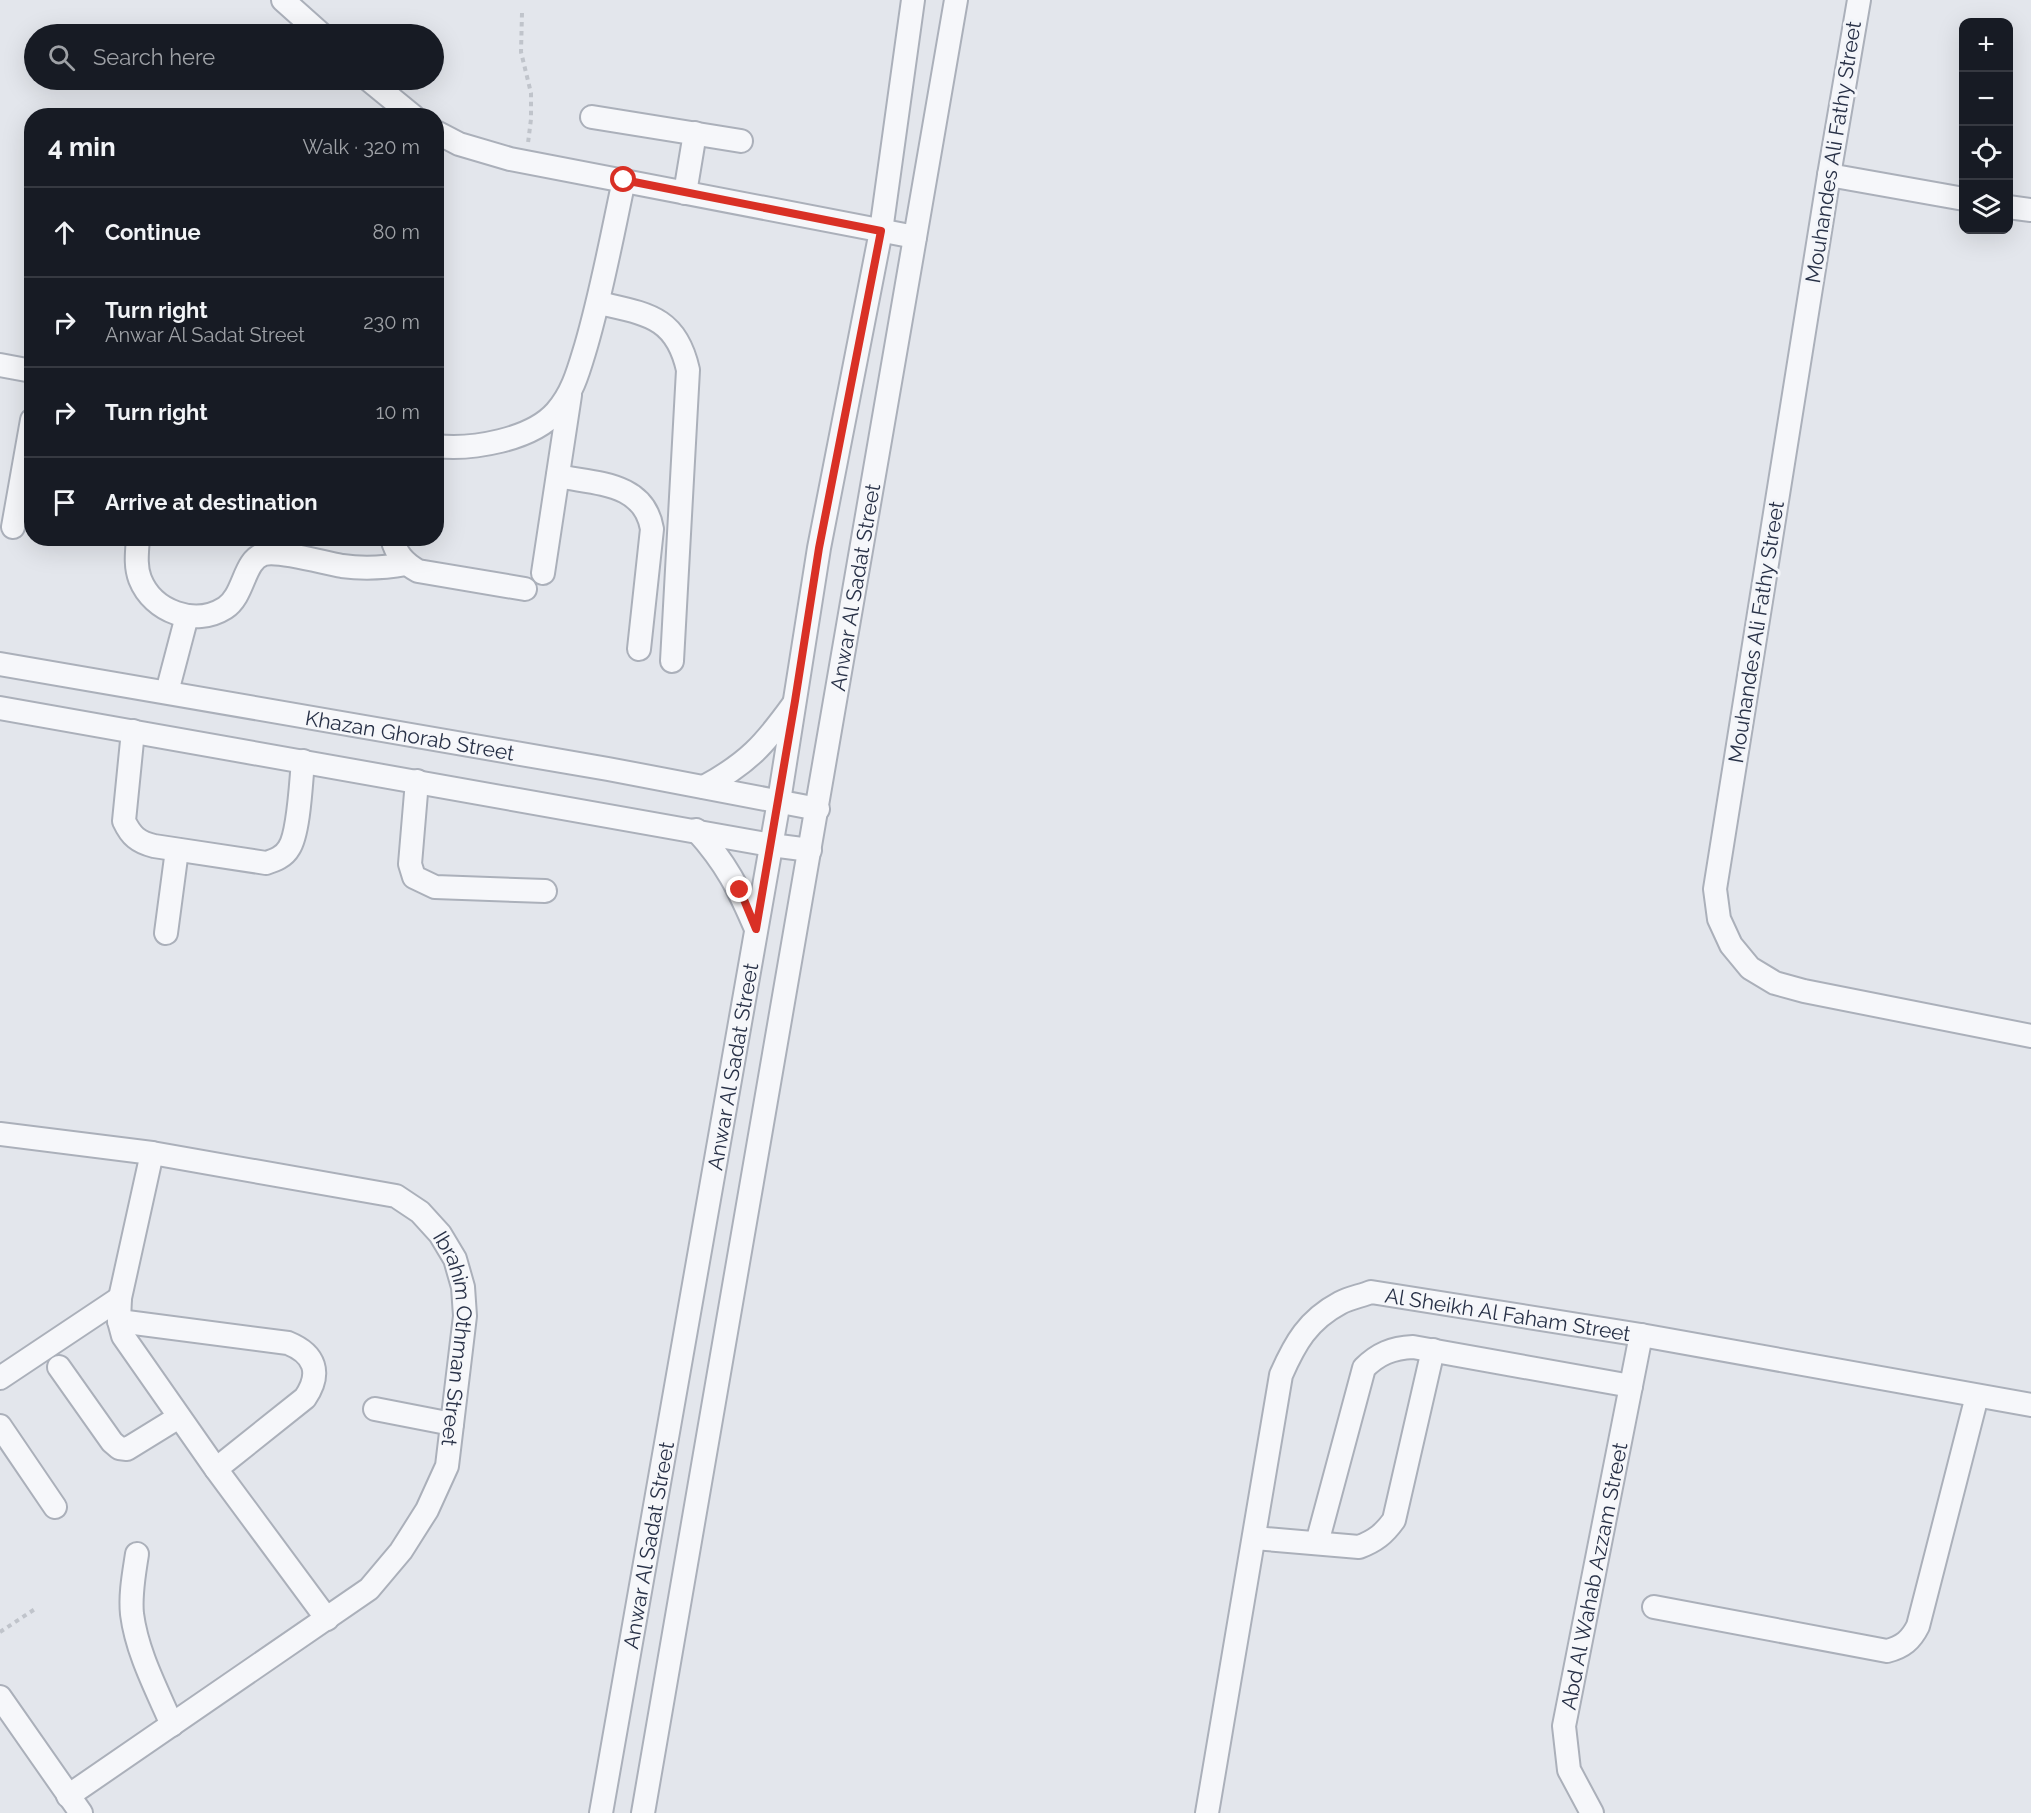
<!DOCTYPE html>
<html lang="en">
<head>
<meta charset="utf-8">
<style>
	body { margin:0; font-family:Raleway,sans-serif; background:#242831; color:#f1f3f6 }
	.controls { position:absolute; right:18px; top:18px; display:grid; overflow:hidden; border-radius:12px; box-shadow:0 6px 24px #0002 }
	.controls button { width:54px; height:54px; display:grid; place-items:center; padding:0; border:0; border-bottom:2px solid #363941; background:#171b24; color:#f1f3f6; font:30px sans-serif }
	.stop { position:absolute; width:18px; height:18px; margin:-14px; border:4px solid #d93025; border-radius:50%; background:#fff }
	.stop.end { background:#d93025; border-color:#fff; box-shadow:0 2px 6px #0008 }
	.list { margin:0; padding:0; list-style:none }
	h2 { display:flex; justify-content:space-between; align-items:center; height:78px; margin:0; padding:0 24px; font-size:26px }
	h2 small { font-size:20px; font-weight:400; color:#9ea1a6 }
	.list li { display:grid; grid-template-columns:39px 1fr auto; gap:18px; align-items:center; box-sizing:border-box; height:90px; padding:0 24px; border-top:2px solid #363941 }
	.list b { display:block; font-size:22px; white-space:nowrap }
	.list p { margin:0; font-size:20px; white-space:nowrap; color:#9ea1a6 }
	.list em { font-size:20px; font-style:normal; color:#9ea1a6 }
	.icon { flex:none; width:33px; height:33px; fill:none; stroke:currentColor; stroke-width:2; stroke-linecap:round; stroke-linejoin:round }
	.map { position:relative; flex:none; width:2031px; height:1813px; overflow:hidden }
	.search { position:absolute; background:#171b24; box-shadow:0 6px 24px #0002; left:24px; top:24px; width:420px; height:66px; display:flex; align-items:center; gap:15px; box-sizing:border-box; padding:0 21px; border-radius:33px; color:#9ea1a6; font-size:22px }
	.panel { position:absolute; background:#171b24; box-shadow:0 6px 24px #0002; left:24px; top:108px; width:420px; height:438px; border-radius:24px }
	.map>svg:first-child { display:block }
</style>
</head>
<body>
<div class="map">
<svg width="2031" height="1813" viewBox="0 0 2031 1813">
	<rect width="100%" height="100%" fill="#e3e6ec"/>
	<g fill="none" stroke-linecap="round" stroke-linejoin="round">
		<!-- minor casing -->
		<g stroke="#abb0ba" stroke-width="26">
			<g id="minor">
				<polyline points="283,0 321,34"/>
				<polyline points="1859,0 1829,175 1715,889 1719,919 1731,945 1750,968 1775,983 1804,991 2031,1036"/>
				<polyline points="369,80 413,116"/>
				<polyline points="592,117 741,141"/>
				<polyline points="436,132 459,144 510,159 915,237"/>
				<polyline points="1829,175 1964,199"/>
				<polyline points="685,193 695,133"/>
				<polyline points="2008,207 2031,210"/>
				<path d="M599,303c47,11 77,13 89,67l-16,291"/>
				<polyline points="0,365 32,371"/>
				<path d="M436,446c36,4 95,-6 120,-34 17,-19 23,-43 30,-66 16,-55 26,-110 38,-166"/>
				<path d="M558,476c38,8 86,6 94,53l-13,120"/>
				<polyline points="13,527 32,420"/>
				<path d="M138,538c-1,14 -3,28 2,41 13,33 55,48 85,29 20,-13 18,-48 39,-54 16,-4 60,9 78,12 22,3 42,2 64,-2"/>
				<path d="M392,538c4,16 12,25 26,33l107,18"/>
				<polyline points="543,573 570,395"/>
				<path id="s1" d="M0,664l608,105 210,40"/>
				<polyline points="167,692 187,616"/>
				<polyline points="0,708 771,845 810,850"/>
				<path d="M133,731l-9,90c7,15 14,21 30,25l112,17c9,-3 18,-6 23,-15 10,-15 12,-67 14,-87"/>
				<polyline points="417,781 410,864 414,877 435,887 545,891"/>
				<path d="M704,787c44,-24 60,-42 89,-82"/>
				<path d="M696,830c30,33 43,59 60,99"/>
				<polyline points="166,933 177,850"/>
				<path id="s2" d="M0,1134l152,19 244,43 24,16 20,22 15,25 8,28 2,29 -18,150 -20,44 -26,41 -32,38 -301,207"/>
				<polyline points="152,1153 120,1298 119,1321 123,1336 216,1469 327,1619"/>
				<path d="M119,1321l169,22c27,11 34,30 17,55l-89,71"/>
				<polyline points="59,1367 112,1442 119,1448 127,1449 179,1417"/>
				<polyline points="0,1378 120,1298"/>
				<polyline points="375,1409 452,1424"/>
				<polyline points="0,1426 55,1507"/>
				<path d="M1254,1538l105,9c16,-6 25,-13 35,-27l39,-170"/>
				<path d="M1317,1543l47,-175c14,-14 28,-20 49,-21l218,39"/>
				<path d="M137,1554c-3,20 -7,40 -5,60 5,39 25,76 40,111"/>
				<path d="M1654,1607l233,44c16,-4 24,-11 31,-25l59,-230"/>
				<polyline points="0,1697 81,1813"/>
				<path id="s3" d="M601,1813l178,-1012 40,-253 62,-317 32,-231"/>
				<path id="s4" d="M643,1813l313,-1813"/>
				<path id="s5" d="M1207,1813l74,-438c14,-32 27,-55 59,-72 9,-5 21,-7 31,-11l270,43 390,70"/>
				<path id="s6" d="M1592,1813l-23,-43 -5,-44 77,-391"/>
			</g>
		</g>
		<!-- path -->
		<g stroke="#c0c4cb" stroke-width="4" stroke-dasharray="4.5 4.5" stroke-linecap="butt">
			<polyline points="522,13 521,52 531,93 531,119 528,143"/>
			<polyline points="0,1632 35,1609"/>
		</g>
		<!-- minor -->
		<use href="#minor" stroke="#f6f7fa" stroke-width="22"/>
	</g>
	<g fill="none" stroke-linecap="round" stroke-linejoin="round">
		<!-- route -->
		<polyline stroke="#d93025" stroke-width="8" points="624,180 881,231 819,548 795,701 756,929 740,890"/>
	</g>
	<g text-anchor="middle" dominant-baseline="central" stroke-width="6" stroke-linejoin="round" paint-order="stroke">
		<!-- street labels -->
		<g font-size="21" fill="#283147" stroke="#f3f5f9">
			<text transform="translate(1833 152) rotate(-81)">Mouhandes Ali Fathy Street</text>
			<text stroke="none"><textPath href="#s4" startOffset="1244">Anwar Al Sadat Street</textPath></text>
			<text transform="translate(1756 632) rotate(-81)">Mouhandes Ali Fathy Street</text>
			<text stroke="none"><textPath href="#s1" startOffset="416">Khazan Ghorab Street</textPath></text>
			<text stroke="none"><textPath href="#s3" startOffset="758">Anwar Al Sadat Street</textPath></text>
			<text stroke="none"><textPath href="#s5" startOffset="711">Al Sheikh Al Faham Street</textPath></text>
			<text stroke="none"><textPath href="#s2" startOffset="568">Ibrahim Othman Street</textPath></text>
			<text stroke="none"><textPath href="#s3" startOffset="272">Anwar Al Sadat Street</textPath></text>
			<text stroke="none"><textPath href="#s6" startOffset="246">Abd Al Wahab Azzam Street</textPath></text>
		</g>
	</g>
</svg>
<div class="controls">
<button>+</button>
<button>−</button>
<button><svg class="icon" aria-label="locate" viewBox="0 0 24 24"><circle cx="12" cy="12" r="6"/><path d="M12 2v4M12 18v4M2 12h4M18 12h4"/></svg></button>
<button><svg class="icon" aria-label="layers" viewBox="0 0 24 24"><path d="M12 4l9 5-9 5-9-5zM3 14l9 5 9-5"/></svg></button>
</div>
<div class="stop" style="left:624px;top:180px"></div>
<div class="stop end" style="left:740px;top:890px"></div>
<div class="search"><svg class="icon" aria-label="search" viewBox="0 0 24 24"><circle cx="10" cy="10" r="6"/><path d="M15 15l6 6"/></svg>Search here</div>
<section class="panel">
<h2>4 min<small>Walk · 320 m</small></h2>
<ul class="list">
<li><svg class="icon" aria-label="ahead" viewBox="0 0 24 24"><path d="M12 20V5M6 11l6-6 6 6"/></svg><div><b>Continue</b></div><em>80 m</em></li>
<li><svg class="icon" aria-label="right" viewBox="0 0 24 24"><path d="M7 20v-9h11M14 6l5 5-5 5"/></svg><div><b>Turn right</b><p>Anwar Al Sadat Street</p></div><em>230 m</em></li>
<li><svg class="icon" aria-label="right" viewBox="0 0 24 24"><path d="M7 20v-9h11M14 6l5 5-5 5"/></svg><div><b>Turn right</b></div><em>10 m</em></li>
<li><svg class="icon" aria-label="arrive" viewBox="0 0 24 24"><path d="M6 21V4h12l-3 4 3 4H6"/></svg><div><b>Arrive at destination</b></div></li>
</ul>
</section>
</div>
</body>
</html>
